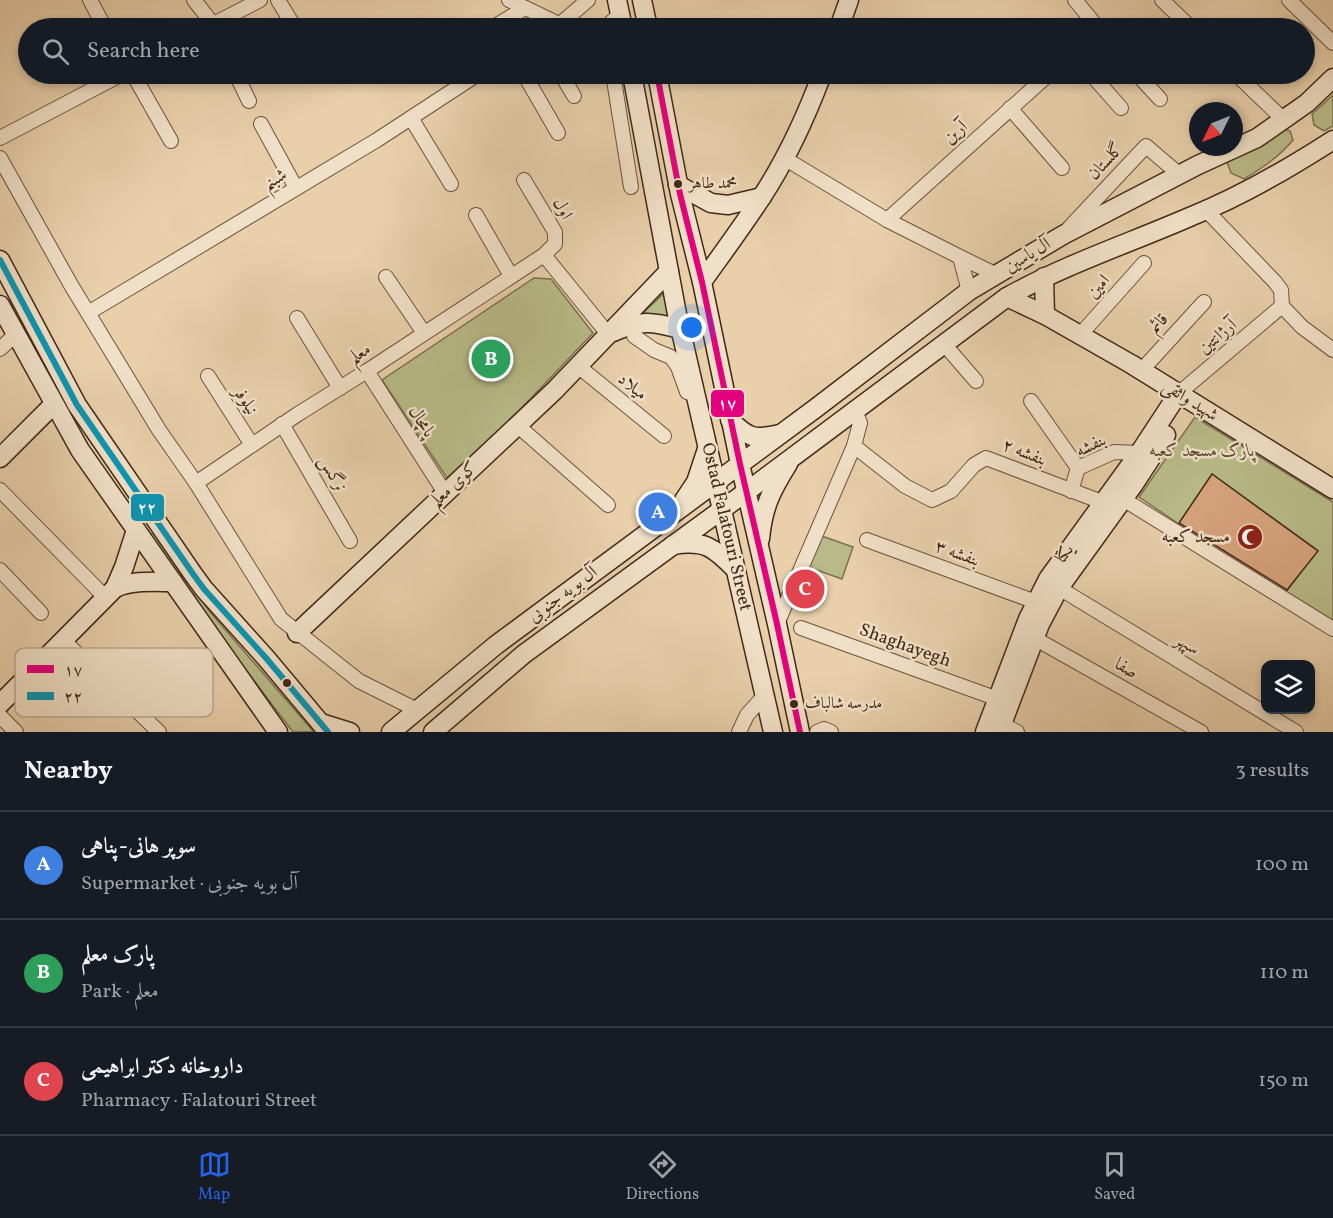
<!DOCTYPE html>
<html lang="en">
<head>
<meta charset="utf-8">
<style>
	body { margin:0; font-family:Vollkorn,Amiri,serif; background:#20242c; color:#f1f3f6 }
	.controls { position:absolute; right:18px; bottom:18px; display:grid; overflow:hidden; border-radius:12px; box-shadow:0 3px 9px #0003 }
	.controls button { width:54px; height:54px; display:grid; place-items:center; padding:0; border:0; border-bottom:2px solid #363941; background:#171b24; color:#f1f3f6; font:30px sans-serif }
	.compass { position:absolute; left:1189px; top:102px; width:54px; height:54px; border-radius:50%; background:#171b24; box-shadow:0 3px 9px #0003; rotate:227deg }
	.you { position:absolute; left:692px; top:328px; width:21px; height:21px; margin:-15px; border:4px solid #fff; border-radius:50%; background:#1a73e8; box-shadow:0 0 0 9px #1a73e833 }
	.badge { display:grid; place-items:center; width:39px; height:39px; border-radius:50%; background:#2563eb; color:#fff; font-size:20px; font-weight:700 }
	.pin { position:absolute; translate:-50% -50%; border:3px solid #fff; box-shadow:0 2px 6px #0006 }
	.list { margin:0; padding:0; list-style:none }
	h2 { display:flex; justify-content:space-between; align-items:center; height:78px; margin:0; padding:0 24px; font-size:26px }
	h2 small { font-size:20px; font-weight:400; color:#9ea1a6 }
	.list li { display:grid; grid-template-columns:39px 1fr auto; gap:18px; align-items:center; box-sizing:border-box; height:108px; padding:0 24px; border-top:2px solid #363941 }
	.list b { display:block; font-size:22px; white-space:nowrap }
	.list p { margin:0; font-size:20px; white-space:nowrap; color:#9ea1a6 }
	.list em { font-size:20px; font-style:normal; color:#9ea1a6 }
	.icon { flex:none; width:33px; height:33px; fill:none; stroke:currentColor; stroke-width:2; stroke-linecap:round; stroke-linejoin:round }
	.map { position:relative; flex:none; width:1333px; height:732px; overflow:hidden }
	.search { position:absolute; background:#171b24; box-shadow:0 3px 9px #0003; left:18px; right:18px; top:18px; height:66px; display:flex; align-items:center; gap:15px; box-sizing:border-box; padding:0 21px; border-radius:33px; color:#9ea1a6; font-size:22px }
	.sheet { height:402px; background:#171b24 }
	nav { display:flex; justify-content:space-around; align-items:center; box-sizing:border-box; height:84px; border-top:2px solid #363941; background:#171b24; font-size:16px; color:#9ea1a6 }
	nav a { display:grid; justify-items:center; gap:3px }
	nav .on { color:#2563eb }
	.map>svg:first-child { display:block }
</style>
</head>
<body>
<div class="map">
<svg width="1333" height="732" viewBox="0 0 1333 732">
	<rect width="100%" height="100%" fill="#e9d0ab"/>
	<filter id="stains"><feTurbulence type="fractalNoise" baseFrequency=".00333" numOctaves="4"/><feColorMatrix values="0 0 0 0 .2 0 0 0 0 .09 0 0 0 0 .02 0 0 0 .5 -.17"/></filter>
	<radialGradient id="worn" r=".72"><stop offset=".6" stop-color="#630" stop-opacity="0"/><stop offset="1" stop-color="#630" stop-opacity=".3"/></radialGradient>
	<!-- green -->
	<g fill="#b8bb88" stroke="#7c7250" stroke-width="1.5">
		<polygon points="1333,95 1333,126 1324,131 1314,125 1312,114"/>
		<path d="M1281,128l9,3 3,9c-14,17 -31,28 -49,39l-13,-6 -4,-11z"/>
		<polygon points="534,278 551,279 593,333 515,415 447,478 382,380"/>
		<path d="M667,288l5,31 -7,-3 -25,1c8,-11 20,-17 27,-29z"/>
		<polygon points="1195,417 1333,502 1333,622 1286,592 1317,550 1212,474 1179,524 1139,497"/>
		<polygon points="154,532 210,612 314,732 293,732 233,653 149,536"/>
		<polygon points="819,535 853,547 842,579 808,567"/>
	</g>
	<!-- building -->
	<polygon fill="#d7a37c" stroke="#412917" stroke-width="1.5" points="1212,474 1318,551 1287,590 1179,523"/>
	<g fill="none" stroke-linecap="round" stroke-linejoin="round">
		<!-- street casing -->
		<g stroke="#6b533c" stroke-width="16">
			<g id="street">
				<polyline points="90,0 105,28"/>
				<polyline points="194,0 216,28"/>
				<polyline points="278,0 295,28"/>
				<polyline points="509,0 567,28"/>
				<polyline points="1075,0 1098,28"/>
				<polyline points="1162,0 1191,28"/>
				<polyline points="1289,0 1333,43"/>
				<polyline points="559,25 588,0"/>
				<polyline points="206,28 260,0"/>
				<polyline points="499,28 497,25 525,8"/>
				<polyline points="605,28 620,14"/>
				<polyline points="133,74 171,141"/>
				<polyline points="236,74 249,101"/>
				<polyline points="524,74 558,133"/>
				<polyline points="561,74 574,96"/>
				<polyline points="613,74 631,187"/>
				<polyline points="1091,74 1121,108"/>
				<polyline points="1137,74 1160,99"/>
				<polyline points="1236,74 1284,120"/>
				<polyline points="1010,108 1062,168"/>
				<polyline points="411,118 451,184"/>
				<polyline points="261,124 296,188"/>
				<polyline points="0,138 122,74"/>
				<polyline points="0,158 71,285 159,430 196,483 281,619 359,681 417,710"/>
				<polyline points="784,158 887,220 960,257 997,275"/>
				<polyline points="1206,210 1275,282 1281,290 1282,306 1302,327 1333,350"/>
				<polyline points="476,215 511,276"/>
				<polyline points="887,220 1049,74"/>
				<polyline points="1069,228 1146,146 1180,175"/>
				<polyline points="544,255 608,334"/>
				<polyline points="960,257 969,291"/>
				<polyline points="386,277 424,333"/>
				<polyline points="88,313 377,140 478,74"/>
				<polyline points="297,318 340,388"/>
				<polyline points="1080,335 1144,263"/>
				<polyline points="634,336 654,350 671,357 678,367 687,392 695,395"/>
				<polyline points="944,344 976,381"/>
				<polyline points="0,349 16,334"/>
				<polyline points="578,366 664,436"/>
				<polyline points="367,371 445,493"/>
				<polyline points="1141,371 1204,302"/>
				<polyline points="208,376 252,445"/>
				<polyline points="1178,394 1282,306"/>
				<polyline points="1031,401 1078,468"/>
				<polyline points="282,424 350,541"/>
				<polyline points="517,425 608,505"/>
				<polyline points="854,446 905,486 932,500 951,491 974,465 986,458 1102,502"/>
				<polyline points="196,483 298,414 367,371 544,255 555,244 555,232 524,180"/>
				<polyline points="0,490 105,597"/>
				<polyline points="1071,491 1078,468 1114,452 1139,453"/>
				<polyline points="1123,499 1333,629"/>
				<polyline points="867,540 1036,602"/>
				<polyline points="0,570 41,613"/>
				<polyline points="1059,588 1296,732"/>
				<polyline points="777,624 854,446 860,423 855,410"/>
				<polyline points="801,628 998,699"/>
				<polyline points="1034,638 1201,732"/>
				<polyline points="63,640 159,732"/>
				<polyline points="0,716 16,732"/>
				<polyline points="1002,724 1017,732"/>
				<polyline points="739,732 747,715 765,695"/>
				<polyline points="817,732 824,729 831,732"/>
			</g>
		</g>
		<!-- secondary casing -->
		<g stroke="#412917" stroke-width="21">
			<g id="secondary">
				<polyline points="617,0 623,28"/>
				<polyline points="642,0 648,28"/>
				<polyline points="839,28 849,0"/>
				<polyline points="632,74 677,314 773,732"/>
				<polyline points="657,74 680,194 702,282 740,464 777,624 800,732"/>
				<polyline points="678,185 711,203 728,205 762,197"/>
				<polyline points="0,260 77,405 193,574 204,589 266,658 328,732"/>
				<polyline points="1044,277 1045,315"/>
				<path d="M702,282c20,-28 40,-55 59,-84 25,-38 45,-81 61,-124"/>
				<polyline points="1007,297 1045,315 1131,364 1333,489"/>
				<polyline points="0,305 80,450 278,732"/>
				<path d="M613,332c28,-12 38,-11 67,-3"/>
				<path d="M730,420c18,18 24,20 50,14"/>
				<polyline points="0,458 54,404"/>
				<polyline points="684,500 696,482 707,449"/>
				<path d="M760,539c3,-32 11,-48 28,-75"/>
				<path d="M673,545c32,-5 40,2 62,24"/>
				<polyline points="115,588 124,567 136,530"/>
				<polyline points="297,633 555,390 669,271"/>
				<path d="M0,704l115,-116c17,-8 39,-6 58,-6"/>
				<polyline points="321,723 350,732"/>
				<polyline points="391,732 496,645 816,408 969,291 1063,235 1198,165 1257,138 1307,103 1333,78"/>
				<path d="M433,732l91,-78 222,-162 261,-195c59,-33 123,-54 185,-81 50,-20 96,-47 141,-76"/>
				<polyline points="985,732 1028,619 1048,579 1142,449 1178,394"/>
				<polyline points="999,732 1040,624 1059,588 1134,484 1166,435"/>
			</g>
		</g>
		<!-- street -->
		<use href="#street" stroke="#f1e0c8" stroke-width="14"/>
		<!-- secondary -->
		<use href="#secondary" stroke="#f1e0c8" stroke-width="18"/>
		<!-- bus-1 casing -->
		<g stroke="#f1e0c8" stroke-width="10">
			<polyline id="bus-1" points="657,74 680,194 702,282 740,464 777,624 800,732"/>
		</g>
		<!-- bus-2 casing -->
		<g stroke="#f1e0c8" stroke-width="10">
			<polyline id="bus-2" points="0,260 77,405 193,574 204,589 266,658 328,732"/>
		</g>
		<!-- bus-1 -->
		<use href="#bus-1" stroke="#e5007d" stroke-width="6"/>
		<!-- bus-2 -->
		<use href="#bus-2" stroke="#0a96b3" stroke-width="6"/>
	</g>
	<!-- icons -->
	<defs>
		<g id="mosque-disc" transform="scale(1.35)"><circle r="9.5" fill="#8f2418" stroke="#f1e0c8"/><path d="M3.5-4.9A6 6 0 1 0 3.5 4.9A5 5 0 1 1 3.5-4.9Z" fill="#fff"/></g>
	</defs>
	<g fill-rule="evenodd">
		<use href="#mosque-disc" x="1250" y="537"/>
	</g>
	<!-- markers -->
	<g fill="#412917" stroke="#f1e0c8" stroke-width="2">
		<circle cx="678" cy="184" r="5"/>
		<circle cx="287" cy="683" r="5"/>
		<circle cx="794" cy="704" r="5"/>
	</g>
	<g text-anchor="middle" dominant-baseline="central" stroke-width="5" stroke-linejoin="round" paint-order="stroke">
		<!-- bus labels -->
		<g font-size="16" fill="#412917" stroke="#f1e0c8" text-anchor="start">
			<text x="689" y="184">محمد طاهر</text>
			<text x="805" y="704">مدرسه شالباف</text>
		</g>
		<!-- street labels -->
		<g font-size="18" fill="#412917" stroke="#f1e0c8">
			<text transform="translate(956 133) rotate(-42)">آرین</text>
			<text transform="translate(1106 162) rotate(-47)">گلستان</text>
			<text transform="translate(275 180) rotate(-31)">شبنم</text>
			<text transform="translate(562 209) rotate(62)">اول</text>
			<text transform="translate(1028 256) rotate(-31)">آل یاسین</text>
			<text transform="translate(1099 287) rotate(-48)">امین</text>
			<text transform="translate(1159 324) rotate(-48)">قائم</text>
			<text transform="translate(1218 337) rotate(-40)">آرژانتین</text>
			<text transform="translate(360 354) rotate(-33)">معلم</text>
			<text transform="translate(632 387) rotate(39)">میلاد</text>
			<text transform="translate(245 401) rotate(57)">نیلوفر</text>
			<text transform="translate(1190 401) rotate(32)">شهید واثقی</text>
			<text transform="translate(421 422) rotate(57)">پامچال</text>
			<text transform="translate(1091 446) rotate(-26)">بنفشه</text>
			<text transform="translate(1024 453) rotate(21)">بنفشه ۲</text>
			<text transform="translate(332 474) rotate(60)">نرگس</text>
			<text transform="translate(454 485) rotate(-43)">کوی معلم</text>
			<text transform="translate(726 527) rotate(77)">Ostad Falatouri Street</text>
			<text transform="translate(957 554) rotate(20)">بنفشه ۳</text>
			<text transform="translate(1065 554) rotate(-55)">یکتا</text>
			<text transform="translate(563 595) rotate(-37)">آل بویه جنوبی</text>
			<text transform="translate(1187 645) rotate(31)">سپهر</text>
			<text transform="translate(905 646) rotate(20)">Shaghayegh</text>
			<text transform="translate(1126 669) rotate(29)">صفا</text>
		</g>
		<!-- park labels -->
		<g font-size="18" font-style="italic" fill="#59462e" stroke="#f1e0c8">
			<text x="1202" y="451">پارک مسجد کعبه</text>
		</g>
		<!-- poi labels -->
		<g font-size="18" fill="#412917" stroke="#f1e0c8" text-anchor="end">
			<text x="1230" y="537">مسجد کعبه</text>
		</g>
	</g>
	<!-- legend -->
	<rect x="15" y="648" width="198" height="69" rx="9" fill="#f1e0c8" stroke="#bca993" stroke-width="1.5"/>
	<rect x="27" y="665" width="27" height="8" fill="#e5007d"/>
	<rect x="27" y="692" width="27" height="8" fill="#0a96b3"/>
	<g font-size="16" fill="#412917">
		<text x="64" y="675">۱۷</text>
		<text x="64" y="702">۲۲</text>
	</g>
	<g stroke="#f1e0c8" stroke-width="2">
		<rect x="710" y="389" width="35" height="29" rx="6" fill="#e5007d"/>
		<rect x="130" y="493" width="35" height="29" rx="6" fill="#0a96b3"/>
	</g>
	<g font-size="16" text-anchor="middle" font-weight="bold" fill="#fff">
		<text x="727" y="409">۱۷</text>
		<text x="147" y="513">۲۲</text>
	</g>
	<rect width="100%" height="100%" filter="url(#stains)"/>
	<rect width="100%" height="100%" fill="url(#worn)"/>
</svg>
<div class="controls">
<button><svg class="icon" aria-label="layers" viewBox="0 0 24 24"><path d="M12 4l9 5-9 5-9-5zM3 14l9 5 9-5"/></svg></button>
</div>
<svg class="compass" viewBox="-18 -18 36 36"><path d="M0-13l5 13h-10z" fill="#e53935"/><path d="M0 13l5-13h-10z" fill="#9ea1a6"/></svg>
<div class="you"></div>
<div class="pin badge" style="left:658px;top:512px;background:#3f7fe0">A</div>
<div class="pin badge" style="left:491px;top:359px;background:#2e9e5b">B</div>
<div class="pin badge" style="left:805px;top:589px;background:#e0444e">C</div>
<div class="search"><svg class="icon" aria-label="search" viewBox="0 0 24 24"><circle cx="10" cy="10" r="6"/><path d="M15 15l6 6"/></svg>Search here</div>
</div>
<section class="sheet">
<h2>Nearby<small>3 results</small></h2>
<ul class="list">
<li><span class="badge" style="background:#3f7fe0">A</span><div><b>سوپر هانی-پناهی</b><p>Supermarket · آل بویه جنوبی</p></div><em>100 m</em></li>
<li><span class="badge" style="background:#2e9e5b">B</span><div><b>پارک معلم</b><p>Park · معلم</p></div><em>110 m</em></li>
<li><span class="badge" style="background:#e0444e">C</span><div><b>داروخانه دکتر ابراهیمی</b><p>Pharmacy · Falatouri Street</p></div><em>150 m</em></li>
</ul>
</section>
<nav>
<a class="on"><svg class="icon" aria-label="map" viewBox="0 0 24 24"><path d="M3 6l6-2 6 2 6-2v14l-6 2-6-2-6 2zM9 4v14M15 6v14"/></svg>Map</a>
<a><svg class="icon" aria-label="directions" viewBox="0 0 24 24"><path d="M12 3l9 9-9 9-9-9zM9 14v-3h6M13 9l2 2-2 2"/></svg>Directions</a>
<a><svg class="icon" aria-label="saved" viewBox="0 0 24 24"><path d="M7 4h10v16l-5-4-5 4z"/></svg>Saved</a>
</nav>
</body>
</html>
